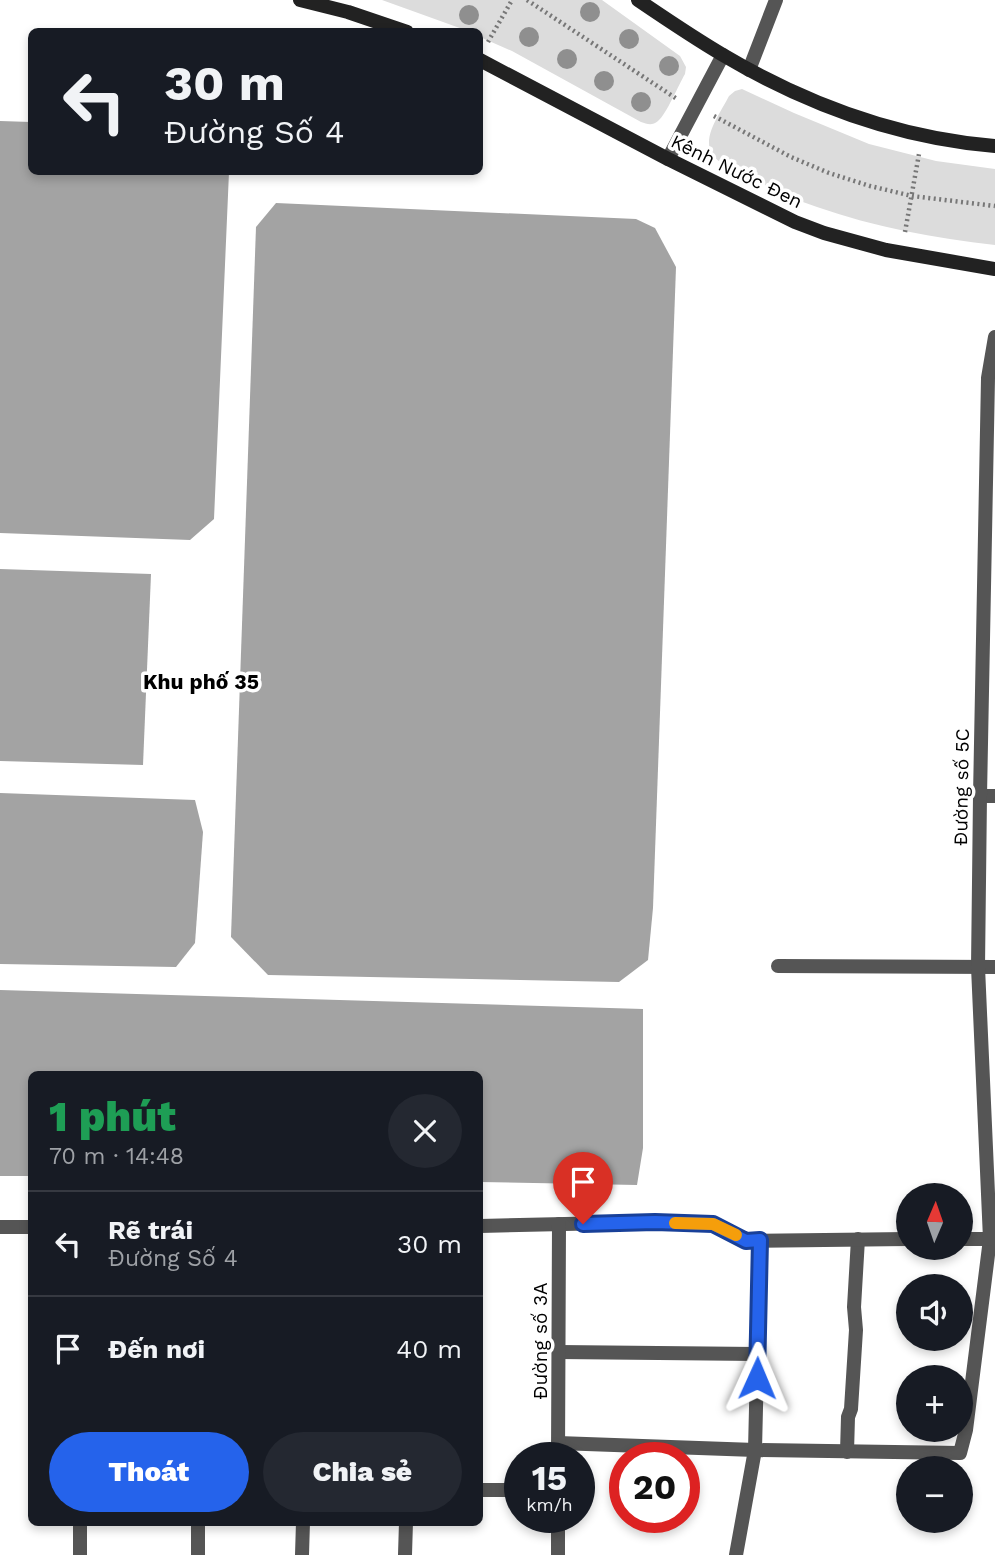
<!DOCTYPE html>
<html lang="vi">
<meta charset="utf-8">
<style>
:root{--surface:#171b24;--page:#242831;--text:#f1f3f6;--muted:#9ea1a6;--line:#363941;--accent:#2563eb}
body{margin:0;font-family:"Work Sans",sans-serif;background:var(--page);color:var(--text);height:100vh;display:flex;flex-direction:column;font-size:26px;white-space:nowrap}
*{box-sizing:border-box;margin:0}
p{font-size:23px;color:var(--muted)}
.icon{flex:none;width:38px;height:38px;fill:none;stroke:currentColor;stroke-width:2;stroke-linecap:round;stroke-linejoin:round}
.map{position:relative;flex:1;overflow:hidden}
.drawer{position:absolute;left:28px;top:1071px;width:455px;height:455px;display:flex;flex-direction:column;background:var(--surface);border-radius:10px;box-shadow:0 4px 10px #0003}
.drawer>*{flex:none}
.guide{position:absolute;left:28px;top:28px;width:455px;height:147px;border-radius:10px;box-shadow:0 4px 10px #0003;background:#171b24;color:var(--text);overflow:hidden}
.needle{width:46px;rotate:2deg}
.controls{position:absolute;left:896px;top:1183px;display:grid;gap:14px}
.controls a{display:grid;place-items:center;width:77px;height:77px;border-radius:50%;background:var(--surface);box-shadow:0 4px 10px #0003;font-size:35px}
.speed{position:absolute;left:504px;top:1442px;display:flex;gap:14px;font-size:35px;font-weight:700;text-align:center}
.speed>*{display:grid;place-content:center;width:91px;height:91px;border-radius:50%;background:var(--surface);box-shadow:0 4px 10px #0003;line-height:1}
.speed small{font-size:18px;font-weight:400}
.speed .limit{border:10px solid #d22;background:#fff;color:#111}
.pin{position:absolute;display:grid;place-items:center;width:60px;height:60px;color:#fff;margin:-72px -30px;border-radius:50% 50% 50% 0;rotate:-45deg;box-shadow:0 0 7px #0007}
.pin .icon{rotate:45deg}
.me{position:absolute;width:77px;margin:-38px;rotate:1deg;stroke-linejoin:round;filter:drop-shadow(0 0 5px #0008)}
.turn{display:flex;align-items:center;gap:24px;height:147px;padding:0 21px;font-size:32px}
.turn .icon{width:91px;height:91px;stroke-width:2.5}
.turn b{display:block;font-size:49px;line-height:60px}
.round{display:grid;place-items:center;flex:none;width:74px;height:74px;border-radius:37px;background:var(--page)}
.headline{display:flex;align-items:center;justify-content:space-between;height:119px;padding:0 21px}
h1{font-size:42px;font-weight:800;line-height:52px;color:#1e9e55}
.cta{display:flex;gap:14px;margin-top:auto;padding:14px 21px}
.cta a{flex:1;height:80px;border-radius:42px;background:var(--accent);color:#fff;font-size:28px;font-weight:800;line-height:80px;text-align:center}
.cta a+a{background:var(--page);color:var(--text)}
ul{padding:0;list-style:none}
li{display:flex;align-items:center;gap:21px;height:105px;padding:0 21px;border-top:2px solid var(--line)}
li div{flex:1}
li b{display:block;font-size:26px}
li em{font-style:normal}
.map>svg:first-child{display:block}
.green{fill:#dcdcdc}
.water{fill:#a3a3a3}
.lines{fill:none;stroke-linecap:round;stroke-linejoin:round}
.path{stroke:#777;stroke-width:4.5;stroke-dasharray:2 3.5;stroke-linecap:butt}
.lane{stroke:#555;stroke-width:14}
.street{stroke:#555;stroke-width:14}
.secondary{stroke:#222;stroke-width:14}
.tree{fill:#8f8f8f}
.route-casing{stroke:#184099;stroke-width:18}
.route{stroke:#2563eb;stroke-width:12}
.slow{stroke:#f59e0b;stroke-width:12}
.labels{text-anchor:middle;stroke-width:7;stroke-linejoin:round;paint-order:stroke}
.street-label{font-size:19px;fill:#000;stroke:#fff}
.neighbourhood-label{font-size:21px;font-weight:bold;fill:#000;stroke:#fff}
</style>
<div class="map">
<svg width="995" height="1555" viewBox="0 0 995 1555">
<rect width="100%" height="100%" fill="#fff"/>
<!-- green -->
<g class="green">
<path d="M382,0H602L680,56L686,67L685,74C679,84 666,115 658,121C652,126 647,124 641,122L512,51L480,37V32L468,31Z"/>
<path d="M742,89L794,113L869,144L936,161L995,169V245C935,238 874,227 817,207C783,196 751,178 720,162C695,145 719,116 729,96L735,91Z"/>
</g>
<!-- water -->
<g class="water">
<path d="M0,121L31,122L32,172H229L214,519L190,540L0,533Z"/>
<path d="M276,203L636,219L655,228L676,267L653,908L648,960L619,982L268,975L231,937L256,227Z"/>
<path d="M0,569L151,574L143,765L0,761Z"/>
<path d="M0,793L195,800L203,832L195,943L176,967L0,964Z"/>
<path d="M0,990L643,1009V1148L637,1185L480,1182V1074H32L31,1176H0Z"/>
</g>
<g class="lines">
<!-- path -->
<g class="path">
<path d="M527,0L677,99"/>
<path d="M488,42L512,0"/>
<path d="M714,116L791,157L829,173L870,186L912,196L995,206"/>
<path d="M905,232L919,154"/>
</g>
<!-- lane -->
<g class="lane">
<path d="M980,796H995"/>
<path d="M778,966L995,967"/>
<path d="M559,1352L757,1354"/>
<path d="M558,1443L755,1450L960,1453L966,1430L990,1239"/>
<path d="M847,1452L848,1417L851,1409L856,1330L854,1307L858,1239"/>
<path d="M302,1555L303,1522"/>
<path d="M736,1555L755,1450L760,1240"/>
</g>
<!-- street -->
<g class="street">
<path d="M749,70L776,0"/>
<path d="M668,159L723,55"/>
<path d="M480,1226L655,1222L713,1224L746,1241L908,1239"/>
<path d="M0,1227H32"/>
<path d="M961,1239H995"/>
<path d="M990,1239L978,967L980,796L988,378L995,337"/>
<path d="M558,1458L559,1224"/>
<path d="M480,1490H520"/>
<path d="M558,1517V1555"/>
<path d="M80,1555V1522"/>
<path d="M198,1555V1522"/>
<path d="M405,1555L406,1522"/>
</g>
<!-- secondary -->
<g class="secondary">
<path d="M300,0L348,12L407,32"/>
<path d="M638,0C666,19 694,38 723,55C806,104 899,138 995,146"/>
<path d="M480,60L668,159L795,222L824,233L886,250L995,269"/>
</g>
</g>
<!-- trees -->
<g class="tree">
<circle cx="590" cy="12" r="10"/>
<circle cx="469" cy="15" r="10"/>
<circle cx="529" cy="37" r="10"/>
<circle cx="629" cy="39" r="10"/>
<circle cx="567" cy="59" r="10"/>
<circle cx="669" cy="66" r="10"/>
<circle cx="604" cy="81" r="10"/>
<circle cx="641" cy="102" r="10"/>
</g>
<g class="lines">
<defs>
<path id="route" d="M583,1224L655,1222L713,1224L746,1241L760,1240L757,1378"/>
</defs>
<!-- route casing -->
<use href="#route" class="route-casing"/>
<!-- route -->
<use href="#route" class="route"/>
<!-- slow -->
<path class="slow" d="M675,1223L713,1224L736,1235"/>
</g>
<g class="labels">
<!-- street labels -->
<g class="street-label">
<text transform="translate(737 171) rotate(26)" y="7">Kênh Nước Đen</text>
<text transform="translate(961 787) rotate(-89)" y="7">Đường số 5C</text>
<text transform="translate(540 1341) rotate(-90)" y="7">Đường số 3A</text>
</g>
<!-- neighbourhood labels -->
<g class="neighbourhood-label">
<text x="201" y="689">Khu phố 35</text>
</g>
</g>
</svg>
<div class="controls">
<a><svg class="needle" viewBox="-14 -14 28 28"><path d="M0-13l5 13h-10z" fill="#e53935"/><path d="M0 13l5-13h-10z" fill="#9ea1a6"/></svg></a>
<a><svg class="icon" aria-label="sound" viewBox="0 0 24 24"><path d="M4 9h4l5-4v14l-5-4H4zM17 9q2 3 0 6"/></svg></a>
<a>+</a>
<a>−</a>
</div>
<div class="speed"><div>15<small>km/h</small></div><div class="limit">20</div></div>
<div class="pin" style="left:583px;top:1224px;background:#d93025"><svg class="icon" aria-label="arrive" viewBox="0 0 24 24"><path d="M6 21V4h12l-3 4 3 4H6"/></svg></div>
<svg class="me" style="left:757px;top:1378px" viewBox="-20 -20 40 40"><path d="M0-17L14 15 0 8-14 15z" fill="#2563eb" stroke="#fff" stroke-width="4"/></svg>
<div class="guide">
<div class="turn"><svg class="icon" aria-label="left" viewBox="0 0 24 24"><path d="M17 20v-9H6M10 6l-5 5 5 5"/></svg><div><b>30 m</b>Đường Số 4</div></div>
</div>
<section class="drawer">
<div class="headline"><div><h1>1 phút</h1><p>70 m · 14:48</p></div><a class="round"><svg class="icon" aria-label="close" viewBox="0 0 24 24"><path d="M6 6l12 12M18 6L6 18"/></svg></a></div>
<ul>
<li><svg class="icon" aria-label="left" viewBox="0 0 24 24"><path d="M17 20v-9H6M10 6l-5 5 5 5"/></svg><div><b>Rẽ trái</b><p>Đường Số 4</p></div><em>30 m</em></li>
<li><svg class="icon" aria-label="arrive" viewBox="0 0 24 24"><path d="M6 21V4h12l-3 4 3 4H6"/></svg><div><b>Đến nơi</b></div><em>40 m</em></li>
</ul>
<div class="cta"><a>Thoát</a><a>Chia sẻ</a></div>
</section>
</div>
